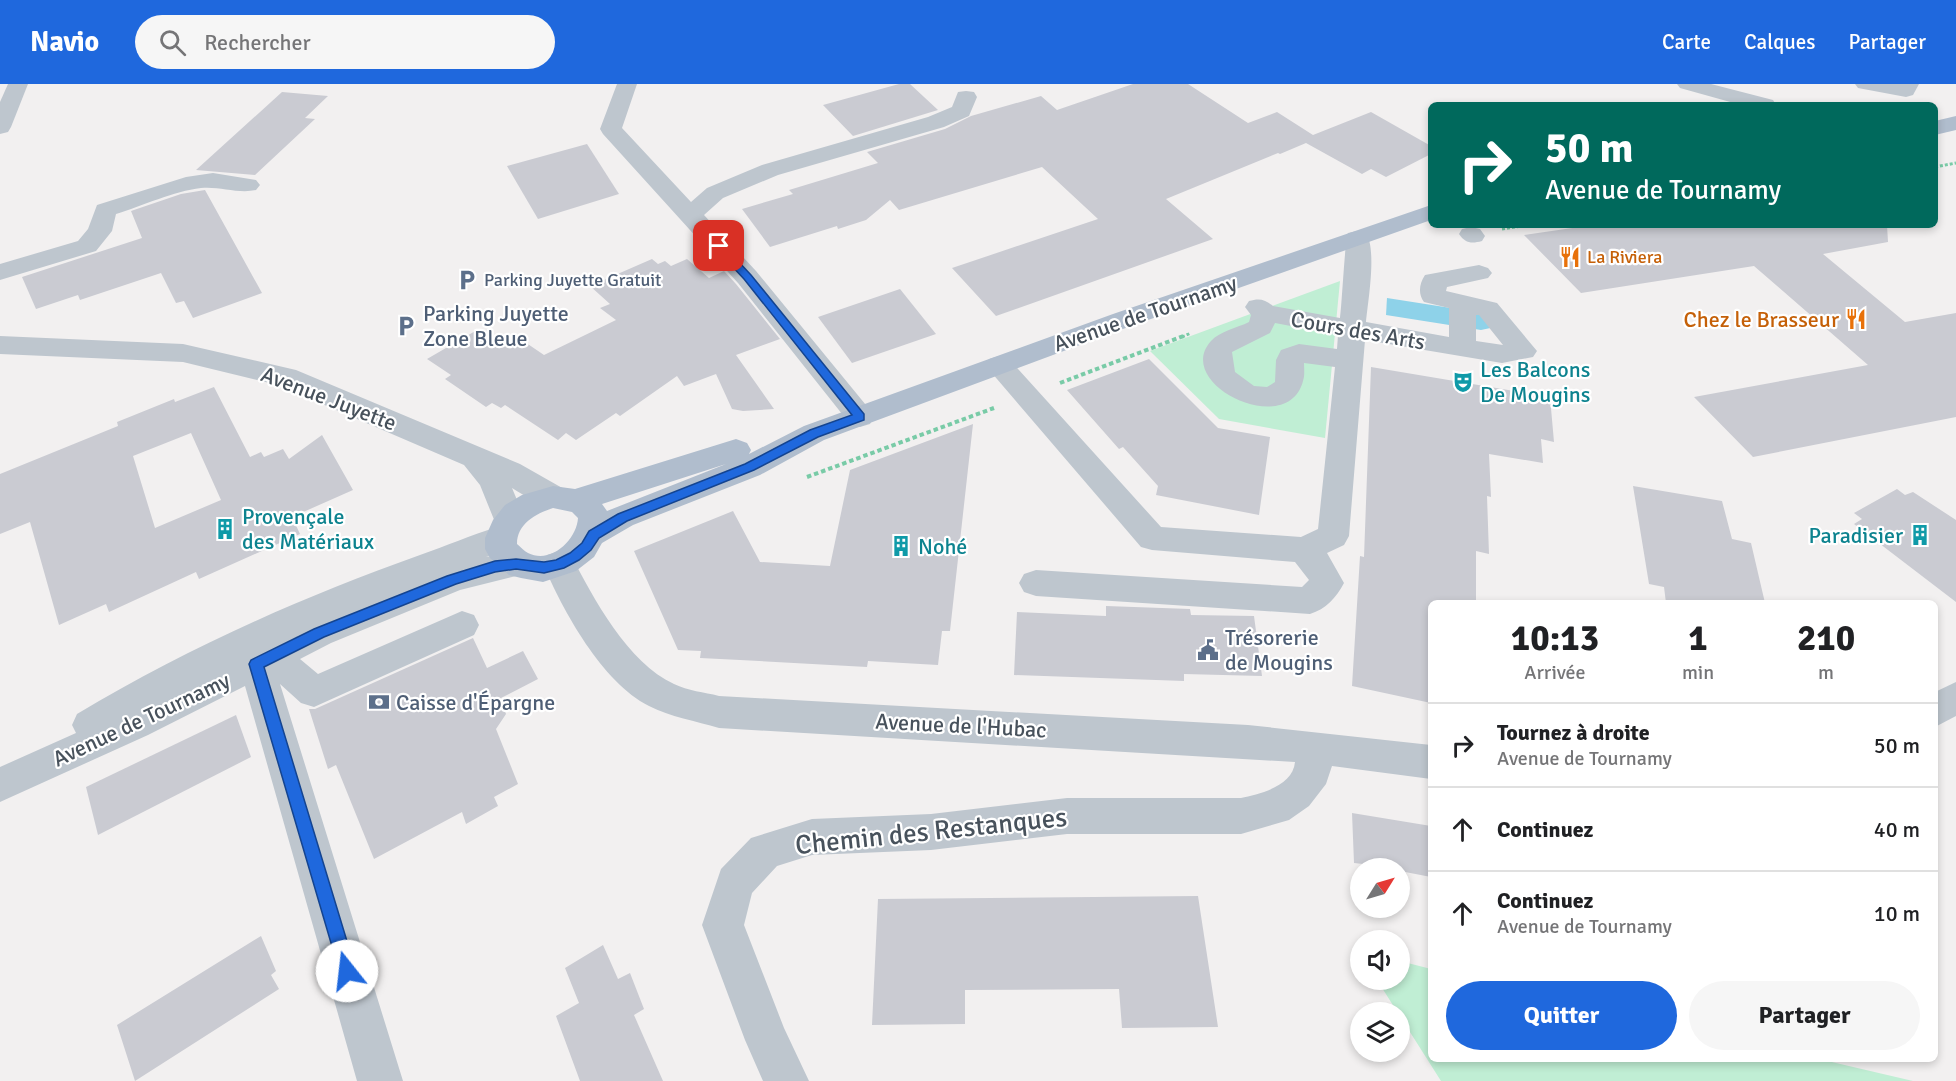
<!DOCTYPE html>
<html lang="fr">
<meta charset="utf-8">
<style>
:root{--surface:#fff;--page:#f6f6f6;--text:#202124;--muted:#757577;--line:#e0e0e0;--accent:#1f68dd}
body{margin:0;font-family:Signika,sans-serif;background:var(--page);color:var(--text);height:100vh;display:flex;flex-direction:column;font-size:22px;white-space:nowrap}
*{box-sizing:border-box;margin:0}
p{font-size:20px;color:var(--muted)}
.icon{flex:none;width:33px;height:33px;fill:none;stroke:currentColor;stroke-width:2;stroke-linecap:round;stroke-linejoin:round}
.map{position:relative;flex:1;overflow:hidden}
.side{position:absolute;left:1428px;top:516px;width:510px;height:462px;display:flex;flex-direction:column;background:var(--surface);border-radius:9px;box-shadow:0 3px 9px #0003}
.side>*{flex:none}
.banner{position:absolute;left:1428px;top:18px;width:510px;height:126px;border-radius:9px;box-shadow:0 3px 9px #0003;background:#00695c;color:#fff;overflow:hidden}
.needle{width:39px;rotate:53deg}
.controls{position:absolute;left:1350px;top:774px;display:grid;gap:12px}
.controls a{display:grid;place-items:center;width:60px;height:60px;border-radius:50%;background:var(--surface);box-shadow:0 3px 9px #0003;font-size:30px}
.pin{position:absolute;display:grid;place-items:center;width:51px;height:51px;color:#fff;margin:-26px;border-radius:12px;box-shadow:0 3px 9px #0006}
.me{position:absolute;width:66px;margin:-33px;rotate:344deg;stroke-linejoin:round;filter:drop-shadow(0 0 4px #0008)}
.turn{display:flex;align-items:center;gap:21px;height:126px;padding:0 18px;font-size:27px}
.turn .icon{width:78px;height:78px;stroke-width:2.5}
.turn b{display:block;font-size:42px;line-height:51px}
.eta{display:flex;justify-content:space-evenly;align-items:center;height:102px;text-align:center}
.eta b{font-size:36px;font-weight:700;line-height:42px}
.primary-button{display:flex;gap:12px;margin-top:auto;padding:12px 18px}
.primary-button a{flex:1;height:69px;border-radius:36px;background:var(--accent);color:#fff;font-size:24px;font-weight:700;line-height:69px;text-align:center}
.primary-button a+a{background:var(--page);color:var(--text)}
ul{padding:0;list-style:none}
li{display:flex;align-items:center;gap:18px;height:84px;padding:0 18px;border-top:2px solid var(--line)}
li div{flex:1}
li b{display:block;font-size:22px}
li em{font-style:normal}
header{display:flex;align-items:center;gap:36px;box-sizing:border-box;height:84px;padding:0 30px;background:var(--accent);color:#fff}
header strong{font-size:28px}
nav{display:flex;gap:33px;margin-inline-start:auto;font-size:21px}
.search{width:420px;height:54px;background:var(--page);display:flex;align-items:center;gap:15px;box-sizing:border-box;padding:0 21px;border-radius:33px;color:var(--muted);font-size:22px}
.map>svg:first-child{display:block}
.green{fill:#c0eed4}
.water{fill:#8ed2e9}
.building{fill:#cacbd2;fill-rule:evenodd}
.lines{fill:none;stroke-linecap:round;stroke-linejoin:round}
.path-far1{stroke:#79cba7;stroke-width:3;stroke-dasharray:3 2;stroke-linecap:butt}
.path{stroke:#79cba7;stroke-width:4;stroke-dasharray:4.5 3;stroke-linecap:butt}
.minor{fill:#bec6ce;fill-rule:evenodd}
.major{fill:#b0bdcd;fill-rule:evenodd}
.route{fill:#1f68dd;stroke:#144490;stroke-width:1.5}
.labels{text-anchor:middle;stroke-width:4.5;stroke-linejoin:round;paint-order:stroke}
.far-food-label{font-size:18px;fill:#c56008;stroke:#fff;text-anchor:start}
.far-service-label{font-size:18px;fill:#4e5e75;stroke:#fff;text-anchor:start}
.service-label{font-size:22px;fill:#4e5e75;stroke:#fff;text-anchor:start}
.street-label{font-size:22px;fill:#48525c;stroke:#fff}
.food-label{font-size:22px;fill:#c56008;stroke:#fff;text-anchor:end}
.culture-label{font-size:22px;fill:#0d838f;stroke:#fff;text-anchor:start}
.near-street-label{font-size:27px;fill:#48525c;stroke:#fff}
</style>
<header>
<strong>Navio</strong>
<div class="search"><svg class="icon" aria-label="search" viewBox="0 0 24 24"><circle cx="10" cy="10" r="6"/><path d="M15 15l6 6"/></svg>Rechercher</div>
<nav><a>Carte</a><a>Calques</a><a>Partager</a></nav>
</header>
<div class="map">
<svg width="1956" height="997" viewBox="0 0 1956 997">
<rect width="100%" height="100%" fill="#f2f0f0"/>
<!-- green -->
<g class="green">
<path d="M1340,197L1325,354L1219,335L1150,267Z"/>
<path d="M1400,877L1431,885V975H1819L1913,997H1441L1377,896H1400Z"/>
</g>
<!-- water -->
<path class="water" d="M1387,214L1483,229L1495,243L1481,246L1386,231Z"/>
<!-- building -->
<g class="building">
<path d="M899,0H910L938,26L853,52L823,21Z"/>
<path d="M1133,0H1188L1248,39L1277,28L1313,51L1371,28L1431,62V70L1386,93L1371,85L1362,90L1306,59L1280,70L1278,69L1166,115L1213,155L996,232L952,184L1098,135L1042,83L899,126L890,116L866,136L838,145L837,142L770,163L742,125L793,110L789,106L878,79L867,68L945,45L971,32L1041,12L1057,26Z"/>
<path d="M282,8L328,12L305,34L315,35L255,91L196,86Z"/>
<path d="M587,60L619,110L538,135L507,82Z"/>
<path d="M205,106L262,209L193,234L184,217L176,219L161,189L80,216L78,211L36,225L22,193L142,154L131,127L181,110Z"/>
<path d="M1593,141H1887L1888,158L1823,170L1905,238L1956,229V333L1753,373L1694,313L1868,281L1754,182L1581,209L1524,151Z"/>
<path d="M652,175L658,180L665,177L671,182L687,175L709,194L724,187L736,200L780,255L736,271L774,325L743,327L732,325L716,290L684,302L677,292L620,332L616,329L576,356L566,349L558,356L505,321L501,324L492,319L486,323L445,295L451,291L427,275L477,246L493,256L502,251L509,256L516,252L544,271L616,236L600,224L610,220L590,202Z"/>
<path d="M900,205L936,250L852,279L818,233Z"/>
<path d="M1149,275L1218,344L1270,353L1259,431L1156,411L1158,402L1123,363L1119,365L1067,306Z"/>
<path d="M1371,283L1550,313L1554,358L1541,355L1543,379L1489,370L1491,413L1487,412L1489,470L1476,467V519H1431V619L1352,602L1360,472L1364,473Z"/>
<path d="M214,303L250,373L261,368L264,373L283,365L289,375L322,351L353,406L292,433L300,450L199,495L196,488L109,528L106,520L59,541L30,438L0,450V390L118,342L117,338L174,315L175,318ZM191,349L221,416L155,444L133,372Z"/>
<path d="M973,340L950,547H942L938,581L868,577L867,583L740,576L700,574L701,567L678,566L634,467L733,427L760,478L830,482L850,386Z"/>
<path d="M1633,402L1722,417L1732,455L1751,459L1765,519H1666L1664,503L1649,500Z"/>
<path d="M1897,405L1905,411L1913,408L1956,436V518L1854,440L1862,435L1854,429Z"/>
<path d="M1106,522L1190,525L1191,531L1254,532L1262,592L1184,590V597L1014,591L1017,528L1106,532Z"/>
<path d="M473,554L487,584L523,567L538,595L501,614L506,630L496,645L518,700L494,713L498,722L466,740L462,728L374,775L336,681L328,685L309,625H315Z"/>
<path d="M236,631L251,673L98,751L86,703Z"/>
<path d="M1352,729L1431,742V793L1400,787V784L1354,779Z"/>
<path d="M1198,812L1218,943L1122,944L1119,905L965,906V940L872,941L878,815Z"/>
<path d="M261,852L276,887L271,891L279,905L135,997L117,941Z"/>
<path d="M603,861L618,895L630,889L644,925L634,931L663,997H580L556,932L579,919L565,884Z"/>
</g>
<g class="lines">
<!-- path-far1 -->
<g class="path-far1">
<path d="M1935,83L1956,79"/>
<path d="M1502,145L1528,141"/>
<path d="M1182,253L1191,249"/>
</g>
<!-- path -->
<g class="path">
<path d="M1060,299L1186,251"/>
<path d="M807,393L994,324"/>
</g>
<!-- minor -->
<g class="minor">
<path d="M8,0H28L11,43L8,48L0,50V18Z"/>
<path d="M617,0H637L622,44L691,118L707,104L762,81L928,33L952,23L958,8L966,7L974,8L977,13L969,32L944,43L778,91L723,114L704,131L756,187L870,326L874,333L870,340L860,343L850,340L738,199L603,50L600,45Z"/>
<path d="M1677,0H1711L1773,16L1776,21H1741L1680,4Z"/>
<path d="M1855,0H1919L1913,11L1906,13L1858,4Z"/>
<path d="M213,89L256,96L260,101L256,106C238,110 219,102 201,104C174,107 142,122 116,130L112,147L96,167L0,196V180L78,157L88,145L97,121L186,93Z"/>
<path d="M1471,143L1480,145L1485,152L1482,157C1471,160 1465,159 1459,150L1462,145Z"/>
<path d="M1357,147L1366,149C1377,166 1368,217 1366,238L1449,253V224L1424,218C1418,210 1419,200 1425,191L1479,181L1488,184L1492,189L1488,194L1447,203L1446,207L1497,219L1537,267L1533,273L1502,279L1365,256L1349,452L1344,461L1327,469L1344,499C1336,514 1326,525 1310,530L1036,512L1024,508L1019,499L1024,490L1036,486L1302,503L1309,496L1295,478L1152,466L1141,463L985,281L989,275L999,272L1009,275L1161,443L1301,453L1318,445L1335,283L1304,279C1304,285 1305,291 1303,297C1288,356 1172,300 1211,257C1220,247 1237,244 1249,238L1251,231L1245,223L1249,217C1259,214 1265,215 1273,222L1340,234C1342,220 1345,154 1348,149ZM1476,231H1479L1503,261L1476,257ZM1275,239L1338,251L1337,265L1299,260L1281,266L1276,276L1275,298L1267,303L1254,302L1235,288L1232,268L1270,249Z"/>
<path d="M0,252L183,260L296,286L520,380L564,405L568,413L564,421C544,427 529,414 512,404L525,435L520,443L512,446L516,454L511,463L486,473L516,467L528,471L532,480L528,489L460,506L331,559L300,575L318,590L462,527L474,531L479,541L474,551L314,623L301,619L280,600L403,997H357L245,602L148,651L0,718V683L76,649L72,641L77,630C187,564 300,514 420,471C446,462 471,451 497,443L480,401L464,381L278,301L183,278L0,270Z"/>
<path d="M559,467L571,471C593,514 628,579 674,600C688,607 704,608 719,612L1248,641L1431,661V695L1332,682L1326,700L1309,722L1289,736L1241,750H1067L931,766L812,771L777,782L752,809L744,841L784,944L809,997H763L745,956L702,841L721,785L751,754L812,735L931,730L1067,714H1241C1260,710 1293,702 1295,678L719,644C696,637 670,633 649,622C602,598 563,527 543,480L547,471Z"/>
<path d="M1956,598V632L1935,643V608Z"/>
</g>
<!-- major -->
<g class="major">
<path d="M1956,32V46L1935,51V37Z"/>
<path d="M1431,121V136L1131,242L824,356L760,391L633,441L602,459L594,473L576,487L543,498L521,494L509,491L490,474L485,465V454L493,436L505,421L522,411L553,402L575,405L736,355L747,359L751,366L749,370L804,342L1113,230ZM726,380L607,427L602,420ZM553,424L572,428L578,434C577,455 551,481 528,469C524,467 521,463 517,460C517,440 535,430 553,424Z"/>
</g>
</g>
<!-- route -->
<path class="route" d="M719,159L722,160L751,191L864,330V336L818,353L754,386L627,437L599,454L591,466L579,476L564,484L544,489L516,485L495,488L456,500L324,553L264,583L356,887L353,893L347,896L341,893L249,580L251,576L314,545L447,492L495,477L516,475L544,478L556,476L570,469L582,459L589,447L618,430L745,380L810,346L852,331L744,195L715,164V160Z"/>
<!-- icons -->
<defs>
<symbol id="restaurant-bare" viewBox="-9 -9 18 18"><path d="M-5-6h1v4h1v-4h1v4h1v-4h1v5L-1.5 .5V6h-2V.5L-5-1ZM5-6V6H3V1.5H1.5Q1.5-4 5-6Z" fill="#e8710a" stroke="#fff" stroke-width="2.5" paint-order="stroke"/></symbol>
<symbol id="parking-bare" viewBox="-9 -9 18 18"><path d="M-3.5-5.5H1a3.5 3.5 0 0 1 0 7H-1V5.5H-3.5ZM-1-3.4V-.6H.8a1.4 1.4 0 0 0 0-2.8Z" fill="#5c6f8a" stroke="#fff" stroke-width="2.5" paint-order="stroke"/></symbol>
<symbol id="theatre-bare" viewBox="-9 -9 18 18"><path d="M-5-5.5Q0-4 5-5.5V0Q5 5 0 6Q-5 5-5 0ZM-3.3-2.5H-1v1.5H-3.3ZM1-2.5H3.3v1.5H1ZM-2.8 1Q0 5.5 2.8 1Z" fill="#0f9aa8" stroke="#fff" stroke-width="2.5" paint-order="stroke"/></symbol>
<symbol id="building-bare" viewBox="-9 -9 18 18"><path d="M-4-6H4V6H1V3H-1V6H-4ZM-2.5-4.3h1.7v1.8h-1.7ZM.8-4.3h1.7v1.8H.8ZM-2.5-1h1.7V.8h-1.7ZM.8-1h1.7V.8H.8Z" fill="#0f9aa8" stroke="#fff" stroke-width="2.5" paint-order="stroke"/></symbol>
<symbol id="civic-bare" viewBox="-9 -9 18 18"><path d="M-.6-6.5H3V-4.5H.6V-3L4-1V1h2V6H-6V1h2V-1L-.6-3ZM-1.2 2.5V6h2.4V2.5Z" fill="#5c6f8a" stroke="#fff" stroke-width="2.5" paint-order="stroke"/></symbol>
<symbol id="bank-bare" viewBox="-9 -9 18 18"><path d="M-6-4H6V4H-6ZM0-2.3a2.3 2.3 0 1 0 0 4.6a2.3 2.3 0 1 0 0-4.6Z" fill="#5c6f8a" stroke="#fff" stroke-width="2.5" paint-order="stroke"/></symbol>
</defs>
<g fill-rule="evenodd">
<use href="#restaurant-bare" x="1555" y="158" width="30" height="30"/>
<use href="#parking-bare" x="452" y="181" width="30" height="30"/>
<use href="#restaurant-bare" x="1841" y="220" width="30" height="30"/>
<use href="#parking-bare" x="391" y="227" width="30" height="30"/>
<use href="#theatre-bare" x="1448" y="283" width="30" height="30"/>
<use href="#building-bare" x="210" y="430" width="30" height="30"/>
<use href="#building-bare" x="1905" y="436" width="30" height="30"/>
<use href="#building-bare" x="886" y="447" width="30" height="30"/>
<use href="#civic-bare" x="1193" y="551" width="30" height="30"/>
<use href="#bank-bare" x="364" y="603" width="30" height="30"/>
</g>
<g class="labels">
<!-- far-food labels -->
<g class="far-food-label">
<text x="1587" y="179">La Riviera</text>
</g>
<!-- far-service labels -->
<g class="far-service-label">
<text x="484" y="202">Parking Juyette Gratuit</text>
</g>
<!-- service labels -->
<g class="service-label">
<text x="423" y="237">Parking Juyette<tspan x="423" dy="25">Zone Bleue</tspan></text>
<text x="1225" y="561">Trésorerie<tspan x="1225" dy="25">de Mougins</tspan></text>
<text x="396" y="626">Caisse d'Épargne</text>
</g>
<!-- street labels -->
<g class="street-label">
<text transform="translate(1145 229) rotate(-19)" y="8">Avenue de Tournamy</text>
<text transform="translate(1358 246) rotate(10)" y="8">Cours des Arts</text>
<text transform="translate(329 314) rotate(21)" y="8">Avenue Juyette</text>
<text transform="translate(141 635) rotate(-25)" y="8">Avenue de Tournamy</text>
<text transform="translate(961 641) rotate(3)" y="8">Avenue de l'Hubac</text>
</g>
<!-- food labels -->
<g class="food-label">
<text x="1839" y="243">Chez le Brasseur</text>
</g>
<!-- culture labels -->
<g class="culture-label">
<text x="1480" y="293">Les Balcons<tspan x="1480" dy="25">De Mougins</tspan></text>
<text x="242" y="440">Provençale<tspan x="242" dy="25">des Matériaux</tspan></text>
<text x="1903" y="459" text-anchor="end">Paradisier</text>
<text x="918" y="470">Nohé</text>
</g>
<!-- near-street labels -->
<g class="near-street-label">
<text transform="translate(931 747) rotate(-6)" y="9">Chemin des Restanques</text>
</g>
</g>
</svg>
<div class="controls">
<a><svg class="needle" viewBox="-14 -14 28 28"><path d="M0-13l5 13h-10z" fill="#e53935"/><path d="M0 13l5-13h-10z" fill="#757577"/></svg></a>
<a><svg class="icon" aria-label="sound" viewBox="0 0 24 24"><path d="M4 9h4l5-4v14l-5-4H4zM17 9q2 3 0 6"/></svg></a>
<a><svg class="icon" aria-label="layers" viewBox="0 0 24 24"><path d="M12 4l9 5-9 5-9-5zM3 14l9 5 9-5"/></svg></a>
</div>
<div class="pin" style="left:719px;top:162px;background:#d93025"><svg class="icon" aria-label="arrive" viewBox="0 0 24 24"><path d="M6 21V4h12l-3 4 3 4H6"/></svg></div>
<svg class="me" style="left:347px;top:887px" viewBox="-20 -20 40 40"><circle r="19" fill="#fff"/><path d="M0-13L10 11 0 6-10 11z" fill="#1f68dd"/></svg>
<div class="banner">
<div class="turn"><svg class="icon" aria-label="right" viewBox="0 0 24 24"><path d="M7 20v-9h11M14 6l5 5-5 5"/></svg><div><b>50 m</b>Avenue de Tournamy</div></div>
</div>
<section class="side">
<div class="eta">
<div><b>10:13</b><p>Arrivée</p></div>
<div><b>1</b><p>min</p></div>
<div><b>210</b><p>m</p></div>
</div>
<ul>
<li><svg class="icon" aria-label="right" viewBox="0 0 24 24"><path d="M7 20v-9h11M14 6l5 5-5 5"/></svg><div><b>Tournez à droite</b><p>Avenue de Tournamy</p></div><em>50 m</em></li>
<li><svg class="icon" aria-label="ahead" viewBox="0 0 24 24"><path d="M12 20V5M6 11l6-6 6 6"/></svg><div><b>Continuez</b></div><em>40 m</em></li>
<li><svg class="icon" aria-label="ahead" viewBox="0 0 24 24"><path d="M12 20V5M6 11l6-6 6 6"/></svg><div><b>Continuez</b><p>Avenue de Tournamy</p></div><em>10 m</em></li>
</ul>
<div class="primary-button"><a>Quitter</a><a>Partager</a></div>
</section>
</div>
